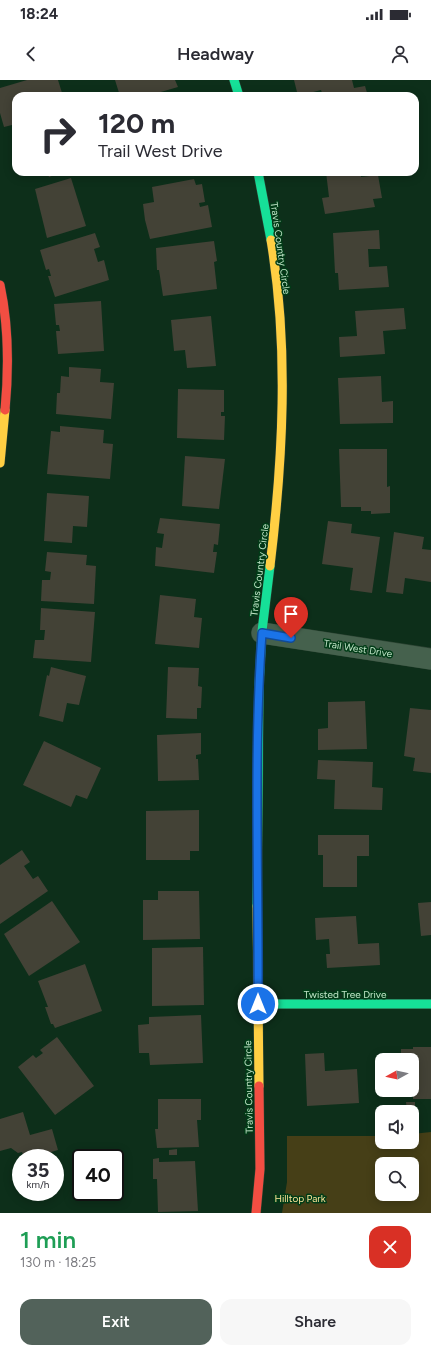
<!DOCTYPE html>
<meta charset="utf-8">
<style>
:root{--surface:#fff;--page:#f7f7f7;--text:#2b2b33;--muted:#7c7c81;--accent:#52625a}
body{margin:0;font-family:Figtree,sans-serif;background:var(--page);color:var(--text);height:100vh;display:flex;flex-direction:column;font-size:15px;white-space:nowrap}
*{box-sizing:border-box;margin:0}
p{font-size:13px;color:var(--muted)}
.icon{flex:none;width:22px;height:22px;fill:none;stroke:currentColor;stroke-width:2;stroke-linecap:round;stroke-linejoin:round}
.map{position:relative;height:1133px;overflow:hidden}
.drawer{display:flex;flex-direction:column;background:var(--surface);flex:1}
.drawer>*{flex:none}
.top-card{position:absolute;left:12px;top:12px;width:407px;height:84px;border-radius:12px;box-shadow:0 2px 10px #0003;background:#fff;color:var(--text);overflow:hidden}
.needle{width:26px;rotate:262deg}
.fabs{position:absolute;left:375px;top:973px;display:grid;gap:8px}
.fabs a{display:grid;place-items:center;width:44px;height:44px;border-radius:8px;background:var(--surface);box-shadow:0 2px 10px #0003;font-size:20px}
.speed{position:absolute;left:12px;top:1069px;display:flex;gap:8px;font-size:20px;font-weight:700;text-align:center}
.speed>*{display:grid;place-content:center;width:52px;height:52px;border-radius:50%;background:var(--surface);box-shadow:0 2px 10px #0003;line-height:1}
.speed small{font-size:10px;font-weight:400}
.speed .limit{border:2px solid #111;border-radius:6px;background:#fff;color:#111}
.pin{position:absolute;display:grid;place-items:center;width:34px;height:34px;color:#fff;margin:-41px -17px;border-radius:50% 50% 50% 0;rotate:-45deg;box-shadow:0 0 4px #0007}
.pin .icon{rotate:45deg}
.me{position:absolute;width:44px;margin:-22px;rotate:0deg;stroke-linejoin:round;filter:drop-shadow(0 0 3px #0008)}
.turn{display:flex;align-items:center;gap:14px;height:84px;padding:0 20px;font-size:18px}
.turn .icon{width:52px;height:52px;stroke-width:2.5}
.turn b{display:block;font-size:28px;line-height:34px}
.round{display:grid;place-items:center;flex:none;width:42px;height:42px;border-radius:12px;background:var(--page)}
.summary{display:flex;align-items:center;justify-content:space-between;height:68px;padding:0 20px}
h1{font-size:24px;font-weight:600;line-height:30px;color:#1e9e55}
.action{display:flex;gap:8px;margin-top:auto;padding:8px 20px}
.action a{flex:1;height:46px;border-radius:12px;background:var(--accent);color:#fff;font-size:16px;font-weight:600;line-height:46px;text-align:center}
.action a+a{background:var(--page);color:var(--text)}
.status{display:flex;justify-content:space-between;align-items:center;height:28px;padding:0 20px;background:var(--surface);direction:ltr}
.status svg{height:11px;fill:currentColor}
header{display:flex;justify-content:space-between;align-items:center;height:52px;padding:0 20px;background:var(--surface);font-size:18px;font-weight:600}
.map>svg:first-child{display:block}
.green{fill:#463f17;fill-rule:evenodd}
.building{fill:#434236}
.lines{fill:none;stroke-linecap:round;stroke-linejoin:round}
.street-casing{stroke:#2e4535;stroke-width:22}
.fast-casing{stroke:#2e4535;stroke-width:10}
.slow-casing{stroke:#2e4535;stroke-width:10}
.jam-casing{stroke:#2e4535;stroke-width:10}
.street{stroke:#45614d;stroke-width:21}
.fast{stroke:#16e098;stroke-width:9}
.slow{stroke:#ffcf43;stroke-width:9}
.jam{stroke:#f24e42;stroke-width:9}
.route-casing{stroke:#114b97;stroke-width:10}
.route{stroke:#1a73e8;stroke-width:7}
.labels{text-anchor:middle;stroke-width:3;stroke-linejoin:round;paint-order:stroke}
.street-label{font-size:10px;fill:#c0e4c7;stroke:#003c17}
.park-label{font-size:10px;fill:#fce298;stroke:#003c17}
</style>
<div class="status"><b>18:24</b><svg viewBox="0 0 49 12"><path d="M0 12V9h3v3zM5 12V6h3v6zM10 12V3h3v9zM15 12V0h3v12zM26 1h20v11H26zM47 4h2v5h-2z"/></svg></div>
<header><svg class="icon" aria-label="back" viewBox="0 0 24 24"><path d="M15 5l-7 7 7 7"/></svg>Headway<svg class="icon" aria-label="person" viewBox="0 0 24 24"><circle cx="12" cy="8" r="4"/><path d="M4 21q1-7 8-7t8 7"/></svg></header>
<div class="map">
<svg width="431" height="1133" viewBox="0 0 431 1133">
<rect width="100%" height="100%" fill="#0d2f1a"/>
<!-- green -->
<path class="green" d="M431,1052V1133H282L287,1102V1056H382V1062H412V1054ZM382,1084H412V1114H382Z"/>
<!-- building -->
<g class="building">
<path d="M27,0H58L63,16H16V44L4,47L0,33V8Z"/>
<path d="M115,0H175L178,7L147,16H120Z"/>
<path d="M294,0H352L354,8L365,6L368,16H323L321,10L298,16Z"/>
<path d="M47,92H63L49,97Z"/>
<path d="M326,92H361V97L378,95L382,118L373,119L375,127L325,134L322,118L329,117Z"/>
<path d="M71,98L86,146L47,158L35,109Z"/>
<path d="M194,99L196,105L202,104L205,122L199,123L200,127L208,125L212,147L150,159L145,140L143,124L154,122L152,107Z"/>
<path d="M379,150L380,169H368L369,187L387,186L389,207L339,210L338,193H335L333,153Z"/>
<path d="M95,153L100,167L94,169L98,182L104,180L109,200L55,217L48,196H51L49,189L46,190L40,170Z"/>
<path d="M214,161L217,181L214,182L217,209L163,216L159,190H157L156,168Z"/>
<path d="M101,221L104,271L58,274L56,251H60L59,245H56L54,224Z"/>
<path d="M404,228L406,249L383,251L385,274L340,277L339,257L357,256L355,231Z"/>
<path d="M211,236L216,286L187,288L185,270L174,271L171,240Z"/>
<path d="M69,287L101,289L100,302L114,303L111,339L56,334L57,313H60L61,296L69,297Z"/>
<path d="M381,296L382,322L393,321V343L340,344L338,298Z"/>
<path d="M178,309L224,310V332H221V336H225L224,360L177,358Z"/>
<path d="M60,346L104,350L103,363L113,364L110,399L47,394L51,351L60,352Z"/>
<path d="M339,369H387V407L390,406V433L371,434V431H361V427H341Z"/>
<path d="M185,376L225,379L219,429L182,426Z"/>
<path d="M47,413L89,416L87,447L73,446L72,463L44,461Z"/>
<path d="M160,438L220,444L218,465L214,464L213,472H217L214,493L155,486L156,467L162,468L164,454L157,453Z"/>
<path d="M328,441L352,444L351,453L380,457L372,513L350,510L353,488L322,484Z"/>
<path d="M394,452L424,457L422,469L431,470V502L405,498L403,514L386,512Z"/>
<path d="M47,472L87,475L86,485L96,486L94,524L41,521L42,500H50L51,492L45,491Z"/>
<path d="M160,515L196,519L194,537L202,538L199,568L155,564Z"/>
<path d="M41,528L95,532L91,582L33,578L35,560H44L45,550H40Z"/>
<path d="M51,587L86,596L79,625L67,623L63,642L39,636L47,595L49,596Z"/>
<path d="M168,587L199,588L198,606L202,607L201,628H197V639L166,638Z"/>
<path d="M365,621L367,669L318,670V649L328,648V622Z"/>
<path d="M410,628L431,630V693L413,691L415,678L404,676Z"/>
<path d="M201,653V674L196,675V679H198L199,700L158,701L157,655Z"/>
<path d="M44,661L101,688L87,719L76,715L71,727L23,705Z"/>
<path d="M318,680L373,682L372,707L383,708L382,730L334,729L335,700L317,699Z"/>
<path d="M199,730V771H190V780H146V731Z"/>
<path d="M318,755H369V776H357V807H323V775H318Z"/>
<path d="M22,770L30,782L24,786L33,799L38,796L48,811L0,844V785Z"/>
<path d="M158,811H199L200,859L143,860V820H158Z"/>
<path d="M52,821L80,862L29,896L4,854Z"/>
<path d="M431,822V855L421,856L418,823Z"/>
<path d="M356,836L358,864L379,863L380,885L327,888L326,874H330L329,859L316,860L315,838Z"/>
<path d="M203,867L204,925L152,926V868Z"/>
<path d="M85,884L102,931L55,948L53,944H51L45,927H48L38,901Z"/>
<path d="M201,935L203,983L150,985L149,973H139L138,945L149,944V937Z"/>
<path d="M57,957L94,1006L55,1035L18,987L33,975L36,978L43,973L40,970Z"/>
<path d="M413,967H431V1019H413L412,980H385V978H401V969H413Z"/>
<path d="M324,973L325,991L357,989L359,1023L307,1026L305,974Z"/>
<path d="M158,1019H201V1040H197L199,1067L157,1068L155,1049H158Z"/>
<path d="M406,1022H415V1031L407,1032Z"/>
<path d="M23,1032L30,1055L52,1049L58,1070L31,1078H24L22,1072L18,1073L11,1068L0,1071V1039Z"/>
<path d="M177,1069V1075H169V1070Z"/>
<path d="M159,1078V1082L195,1081L198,1131L158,1132L157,1099H153V1079Z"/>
</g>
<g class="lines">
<defs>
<path id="street" d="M262,553L431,579"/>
<g id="fast">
<path d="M234,0L239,16"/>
<path d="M258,92L271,160"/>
<path d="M257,826L259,606L262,551L270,486"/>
<path d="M258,924H431"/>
</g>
<g id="slow">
<path d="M0,383L5,330"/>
<path d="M270,486C283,378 289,268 271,160"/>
<path d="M257,826L259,1006"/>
</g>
<g id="jam">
<path d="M0,205C9,247 9,288 5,330"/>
<path d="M256,1133L260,1089L259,1006"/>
</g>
</defs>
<!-- street casing -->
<use href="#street" class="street-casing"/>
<!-- fast casing -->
<use href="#fast" class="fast-casing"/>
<!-- slow casing -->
<use href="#slow" class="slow-casing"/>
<!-- jam casing -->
<use href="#jam" class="jam-casing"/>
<!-- street -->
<use href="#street" class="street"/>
<!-- fast -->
<use href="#fast" class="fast"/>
<!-- slow -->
<use href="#slow" class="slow"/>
<!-- jam -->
<use href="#jam" class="jam"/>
</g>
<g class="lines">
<defs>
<path id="route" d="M258,924C259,800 253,676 262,553L291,558"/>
</defs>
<!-- route casing -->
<use href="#route" class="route-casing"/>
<!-- route -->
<use href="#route" class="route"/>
</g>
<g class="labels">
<!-- street labels -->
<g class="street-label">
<text transform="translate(281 168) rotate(82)" y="4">Travis Country Circle</text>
<text transform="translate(259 490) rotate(-83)" y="4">Travis Country Circle</text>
<text transform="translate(358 568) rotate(9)" y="4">Trail West Drive</text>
<text x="345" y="918">Twisted Tree Drive</text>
<text transform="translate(248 1007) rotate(-91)" y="4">Travis Country Circle</text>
</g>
<!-- park labels -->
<g class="park-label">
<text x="300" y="1122">Hilltop Park</text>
</g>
</g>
</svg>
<div class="fabs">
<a><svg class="needle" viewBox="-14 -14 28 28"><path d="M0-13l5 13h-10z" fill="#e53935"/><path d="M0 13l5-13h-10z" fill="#7c7c81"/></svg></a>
<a><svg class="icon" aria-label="sound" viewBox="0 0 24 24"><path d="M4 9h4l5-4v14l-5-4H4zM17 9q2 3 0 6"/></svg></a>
<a><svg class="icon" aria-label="search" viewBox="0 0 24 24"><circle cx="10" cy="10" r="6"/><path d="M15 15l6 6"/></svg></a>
</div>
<div class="speed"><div>35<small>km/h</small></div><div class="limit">40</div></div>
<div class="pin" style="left:291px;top:558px;background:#d93025"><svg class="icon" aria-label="arrive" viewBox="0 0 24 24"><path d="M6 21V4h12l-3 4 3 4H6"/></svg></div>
<svg class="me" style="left:258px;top:924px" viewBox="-20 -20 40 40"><circle r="17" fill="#1a73e8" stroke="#fff" stroke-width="3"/><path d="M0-11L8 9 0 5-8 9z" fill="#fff"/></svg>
<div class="top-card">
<div class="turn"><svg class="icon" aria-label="right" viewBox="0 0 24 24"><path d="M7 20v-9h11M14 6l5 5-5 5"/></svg><div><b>120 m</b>Trail West Drive</div></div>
</div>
</div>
<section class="drawer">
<div class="summary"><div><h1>1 min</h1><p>130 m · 18:25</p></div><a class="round" style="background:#d93025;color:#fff"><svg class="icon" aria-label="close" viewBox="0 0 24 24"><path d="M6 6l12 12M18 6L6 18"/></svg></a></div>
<div class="action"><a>Exit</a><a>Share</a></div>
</section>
